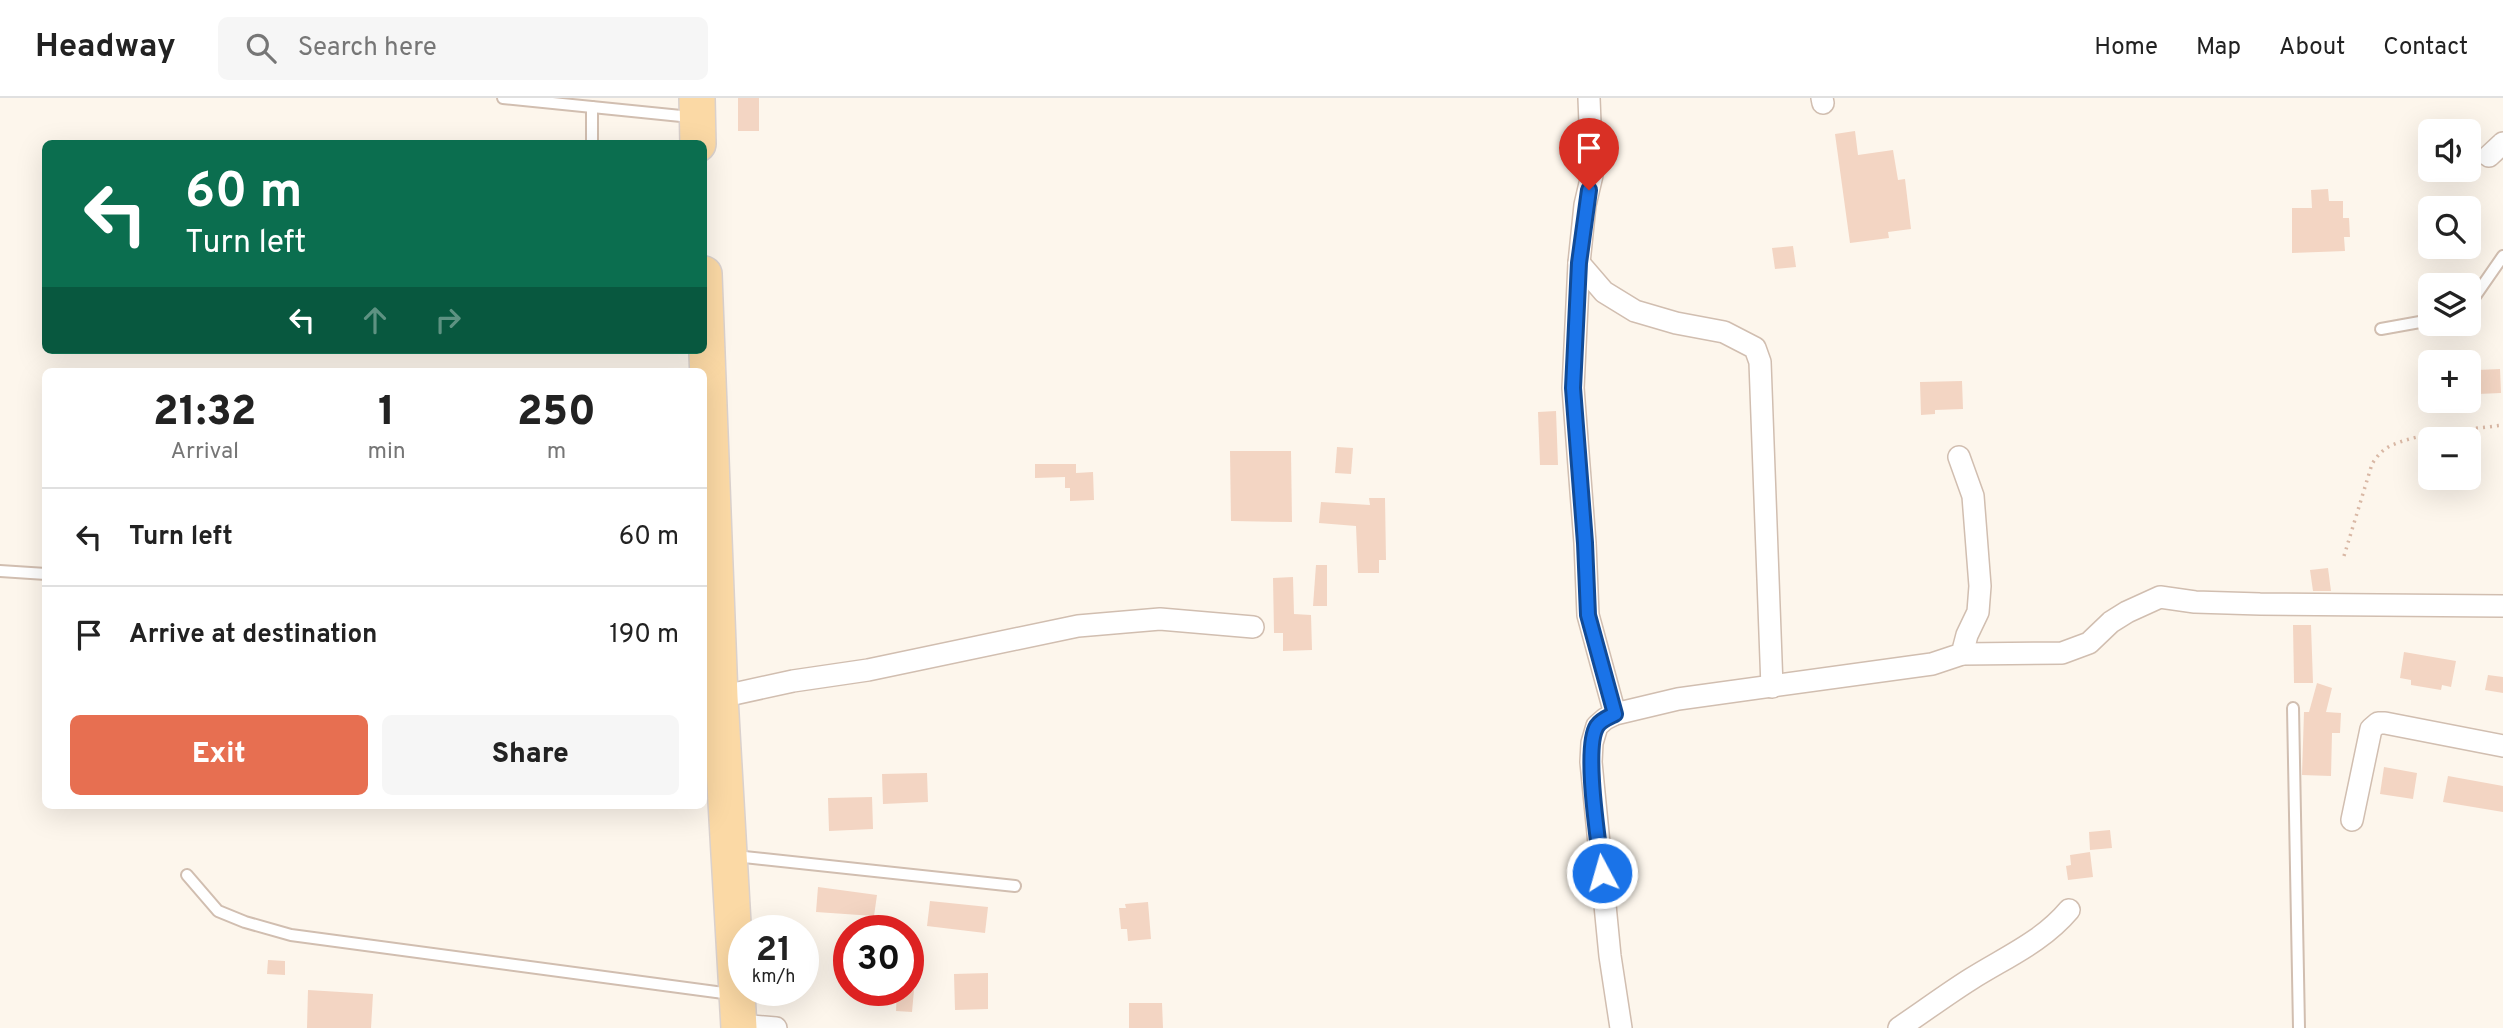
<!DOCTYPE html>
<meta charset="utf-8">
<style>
:root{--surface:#fff;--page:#f6f6f6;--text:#222;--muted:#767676;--line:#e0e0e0;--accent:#e76f51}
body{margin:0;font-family:Overpass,sans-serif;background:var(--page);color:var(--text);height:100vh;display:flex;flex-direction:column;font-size:26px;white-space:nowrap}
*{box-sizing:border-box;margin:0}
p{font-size:23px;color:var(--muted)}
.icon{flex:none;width:38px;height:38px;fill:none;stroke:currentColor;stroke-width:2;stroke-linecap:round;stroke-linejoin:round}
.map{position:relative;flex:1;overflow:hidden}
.details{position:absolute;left:42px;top:270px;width:665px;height:441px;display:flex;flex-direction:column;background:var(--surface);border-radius:10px;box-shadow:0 7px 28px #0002}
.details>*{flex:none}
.top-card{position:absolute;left:42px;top:42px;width:665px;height:214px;border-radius:10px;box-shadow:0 7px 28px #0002;background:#0b6e4f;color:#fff;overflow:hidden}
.fabs{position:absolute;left:2418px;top:21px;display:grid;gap:14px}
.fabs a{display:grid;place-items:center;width:63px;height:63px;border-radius:10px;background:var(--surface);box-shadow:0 7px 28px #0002;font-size:35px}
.speed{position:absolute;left:728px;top:817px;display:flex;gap:14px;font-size:35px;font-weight:700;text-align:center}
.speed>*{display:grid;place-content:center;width:91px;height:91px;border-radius:50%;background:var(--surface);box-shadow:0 7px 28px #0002;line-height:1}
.speed small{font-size:18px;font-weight:400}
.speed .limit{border:10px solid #d22;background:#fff;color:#111}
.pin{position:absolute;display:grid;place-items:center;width:60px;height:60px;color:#fff;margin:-72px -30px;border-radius:50% 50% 50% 0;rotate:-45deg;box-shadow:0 0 7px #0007}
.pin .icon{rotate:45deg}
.me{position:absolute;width:77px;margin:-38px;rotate:354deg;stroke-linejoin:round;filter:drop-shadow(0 0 5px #0008)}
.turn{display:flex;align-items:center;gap:24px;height:147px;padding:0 28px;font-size:32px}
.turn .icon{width:91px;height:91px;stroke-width:2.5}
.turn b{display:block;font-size:49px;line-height:60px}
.lanes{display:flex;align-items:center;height:66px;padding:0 28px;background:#0003;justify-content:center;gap:35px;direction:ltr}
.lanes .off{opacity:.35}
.eta{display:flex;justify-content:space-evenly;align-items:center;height:119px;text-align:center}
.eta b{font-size:42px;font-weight:800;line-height:49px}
.primary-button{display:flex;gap:14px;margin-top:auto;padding:14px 28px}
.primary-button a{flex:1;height:80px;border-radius:10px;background:var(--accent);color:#fff;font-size:28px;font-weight:800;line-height:80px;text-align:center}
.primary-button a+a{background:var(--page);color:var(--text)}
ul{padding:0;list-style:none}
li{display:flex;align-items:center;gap:21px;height:98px;padding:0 28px;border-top:2px solid var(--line)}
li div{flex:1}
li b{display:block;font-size:26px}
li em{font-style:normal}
header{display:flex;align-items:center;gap:42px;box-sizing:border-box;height:98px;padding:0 35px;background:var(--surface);border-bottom:2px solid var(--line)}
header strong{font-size:33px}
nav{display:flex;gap:38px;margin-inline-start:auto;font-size:24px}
.search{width:490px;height:63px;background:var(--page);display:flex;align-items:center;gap:18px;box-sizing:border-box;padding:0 24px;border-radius:10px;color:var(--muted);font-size:26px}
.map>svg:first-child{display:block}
.building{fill:#f3d5c3}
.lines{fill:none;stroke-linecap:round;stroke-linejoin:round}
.service-casing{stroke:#d1beb0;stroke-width:14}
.minor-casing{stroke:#d1beb0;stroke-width:24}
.primary-casing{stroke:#dad1cd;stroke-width:38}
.path{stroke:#d9b8a5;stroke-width:3.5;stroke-dasharray:2 5;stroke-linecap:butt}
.service{stroke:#fff;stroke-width:10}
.minor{stroke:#fff;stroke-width:21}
.primary{stroke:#fbd9a5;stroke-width:35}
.route-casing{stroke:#114b97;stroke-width:18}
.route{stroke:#1a73e8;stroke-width:12}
</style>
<header>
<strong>Headway</strong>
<div class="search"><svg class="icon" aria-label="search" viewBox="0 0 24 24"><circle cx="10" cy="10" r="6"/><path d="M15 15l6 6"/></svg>Search here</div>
<nav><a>Home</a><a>Map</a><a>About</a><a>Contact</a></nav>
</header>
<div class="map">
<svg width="2503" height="930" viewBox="0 0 2503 930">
<rect width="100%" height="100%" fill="#fdf6ec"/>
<!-- building -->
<g class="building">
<rect x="738" y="0" width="21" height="33"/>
<path d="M1855,33L1858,57L1893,52L1898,82L1905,81L1911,131L1888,134L1889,140L1850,145L1835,36Z"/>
<path d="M2328,91L2329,103H2343V120H2349L2350,139H2344L2345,153L2292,155V110H2312L2311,92Z"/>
<path d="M1793,148L1796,169L1775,171L1772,150Z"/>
<path d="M2500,271L2501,295L2478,296L2477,272Z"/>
<path d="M1962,283L1963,311L1935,312V316L1921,317L1920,284Z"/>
<path d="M1556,313L1558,367H1540L1538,314Z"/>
<path d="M1337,349L1353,350L1351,376L1335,375Z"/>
<path d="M1230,353H1291L1292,424L1231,423Z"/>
<path d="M1035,366H1076V375L1093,374L1094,402L1070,403V390H1065V379L1035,380Z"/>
<path d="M1369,400H1385L1386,462H1379V475H1358L1356,428L1319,425L1321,404L1370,407Z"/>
<path d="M1316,467H1327V508H1313Z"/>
<path d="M2328,470L2331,493H2313L2310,472Z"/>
<path d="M1293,479L1294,516L1311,517L1312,552L1283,553V535H1274L1273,480Z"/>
<path d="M2293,527H2311L2313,585H2294Z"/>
<path d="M2404,554L2456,563L2451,589L2442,587L2441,592L2411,587V582L2400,580Z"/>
<path d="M2488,577L2503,579V595L2485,592Z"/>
<path d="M2317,585L2332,590L2326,614L2341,615L2340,635H2332L2331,678L2302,677L2304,614H2309Z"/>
<path d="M2384,669L2417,675L2413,701L2380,696Z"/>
<path d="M927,675L928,704L883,706L882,676Z"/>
<path d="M2448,678L2503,688V714L2443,704Z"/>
<path d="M872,699L873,731L829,733L828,700Z"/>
<path d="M2110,732L2112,750L2090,752L2089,734Z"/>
<path d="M2090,754L2093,779L2068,782L2066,768L2071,767L2070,757Z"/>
<path d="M818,789L877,797L874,818L816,814Z"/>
<path d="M930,803L988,809L985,835L927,828Z"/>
<path d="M1148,804L1151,841L1128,843L1127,831H1121L1119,810H1126L1125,806Z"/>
<path d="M268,862L285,863V877L267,876Z"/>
<path d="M988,875V911L955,912L954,876Z"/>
<path d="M308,892L373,896L371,930H307Z"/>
<path d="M897,892H914L912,914L896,913Z"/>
<path d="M1129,905H1162L1163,930H1129Z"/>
</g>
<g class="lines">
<defs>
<g id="service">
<path d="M503,0L691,19"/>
<path d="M592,9V46"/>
<path d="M2469,207L2503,158"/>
<path d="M2381,231L2431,222"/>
<path d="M0,473L46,476"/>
<path d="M2293,610L2299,930"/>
<path d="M735,758L1015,788"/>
<path d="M187,777L218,813L245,824L291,837L731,896"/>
</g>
<g id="minor">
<path d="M1589,0L1592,77L1585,107L1579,165L1573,290L1585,445L1588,517L1615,616"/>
<path d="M1822,0L1823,5"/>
<path d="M2489,58L2503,45"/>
<path d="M1579,165L1604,194L1635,213L1676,225L1724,234L1755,250L1760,264L1772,589"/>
<path d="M1962,556L2062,555L2089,545L2111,524L2127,514L2160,499L2195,504L2260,506L2503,508"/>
<path d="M720,599L793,583L868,572L1078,528L1160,521L1253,529"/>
<path d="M2352,722L2371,631L2378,625H2385L2503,648"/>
<path d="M739,927L776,930"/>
<path d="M1621,930L1610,858L1591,664L1592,645L1597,628L1605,621L1615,616L1678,601L1932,566L1962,556L1967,537L1978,514L1980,488L1973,398L1959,359"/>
<path d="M1899,930C1923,914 1947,896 1971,881C2006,859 2042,844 2069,812"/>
</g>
<g id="primary">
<path d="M697,0L698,46"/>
<path d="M704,176L720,599L739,930"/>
</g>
</defs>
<!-- service casing -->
<use href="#service" class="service-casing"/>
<!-- minor casing -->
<use href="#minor" class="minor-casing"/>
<!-- primary casing -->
<use href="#primary" class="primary-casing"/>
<!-- path -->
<path class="path" d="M2344,458L2372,366C2377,358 2383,351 2392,347C2426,333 2467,332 2503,327"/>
<!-- service -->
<use href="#service" class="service"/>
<!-- minor -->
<use href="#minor" class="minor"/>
<!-- primary -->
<use href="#primary" class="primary"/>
</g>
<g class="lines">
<defs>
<path id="route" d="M1589,92L1579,165L1573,290L1585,445L1588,517L1615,616C1609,619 1601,622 1597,628C1583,650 1599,746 1602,775"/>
</defs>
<!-- route casing -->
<use href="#route" class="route-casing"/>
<!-- route -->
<use href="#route" class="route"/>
</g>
</svg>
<div class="fabs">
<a><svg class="icon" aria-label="sound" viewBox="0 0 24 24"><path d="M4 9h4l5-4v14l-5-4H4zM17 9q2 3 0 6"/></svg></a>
<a><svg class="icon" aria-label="search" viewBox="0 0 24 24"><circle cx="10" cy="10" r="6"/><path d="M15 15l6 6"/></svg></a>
<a><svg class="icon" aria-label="layers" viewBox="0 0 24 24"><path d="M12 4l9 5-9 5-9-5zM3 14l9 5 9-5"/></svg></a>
<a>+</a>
<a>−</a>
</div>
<div class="speed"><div>21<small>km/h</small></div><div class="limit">30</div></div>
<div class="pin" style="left:1589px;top:92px;background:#d93025"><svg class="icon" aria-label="arrive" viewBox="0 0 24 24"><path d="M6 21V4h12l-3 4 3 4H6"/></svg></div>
<svg class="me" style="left:1602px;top:775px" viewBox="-20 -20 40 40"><circle r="17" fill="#1a73e8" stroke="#fff" stroke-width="3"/><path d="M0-11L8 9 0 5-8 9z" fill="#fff"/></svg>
<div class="top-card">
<div class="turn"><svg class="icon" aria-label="left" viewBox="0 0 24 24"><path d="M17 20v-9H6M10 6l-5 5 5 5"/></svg><div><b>60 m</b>Turn left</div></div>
<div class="lanes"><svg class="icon" aria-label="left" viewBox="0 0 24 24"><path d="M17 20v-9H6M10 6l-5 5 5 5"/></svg><svg class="icon off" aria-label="ahead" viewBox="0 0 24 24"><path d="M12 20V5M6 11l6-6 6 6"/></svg><svg class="icon off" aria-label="right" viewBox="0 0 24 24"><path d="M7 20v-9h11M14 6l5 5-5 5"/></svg></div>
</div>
<section class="details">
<div class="eta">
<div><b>21:32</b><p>Arrival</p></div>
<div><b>1</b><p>min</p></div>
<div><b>250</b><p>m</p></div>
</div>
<ul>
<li><svg class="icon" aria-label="left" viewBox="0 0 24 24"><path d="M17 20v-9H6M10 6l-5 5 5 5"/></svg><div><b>Turn left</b></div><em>60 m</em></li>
<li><svg class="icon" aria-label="arrive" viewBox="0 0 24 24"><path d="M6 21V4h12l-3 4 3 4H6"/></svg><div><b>Arrive at destination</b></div><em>190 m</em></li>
</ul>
<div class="primary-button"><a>Exit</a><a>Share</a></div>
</section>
</div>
